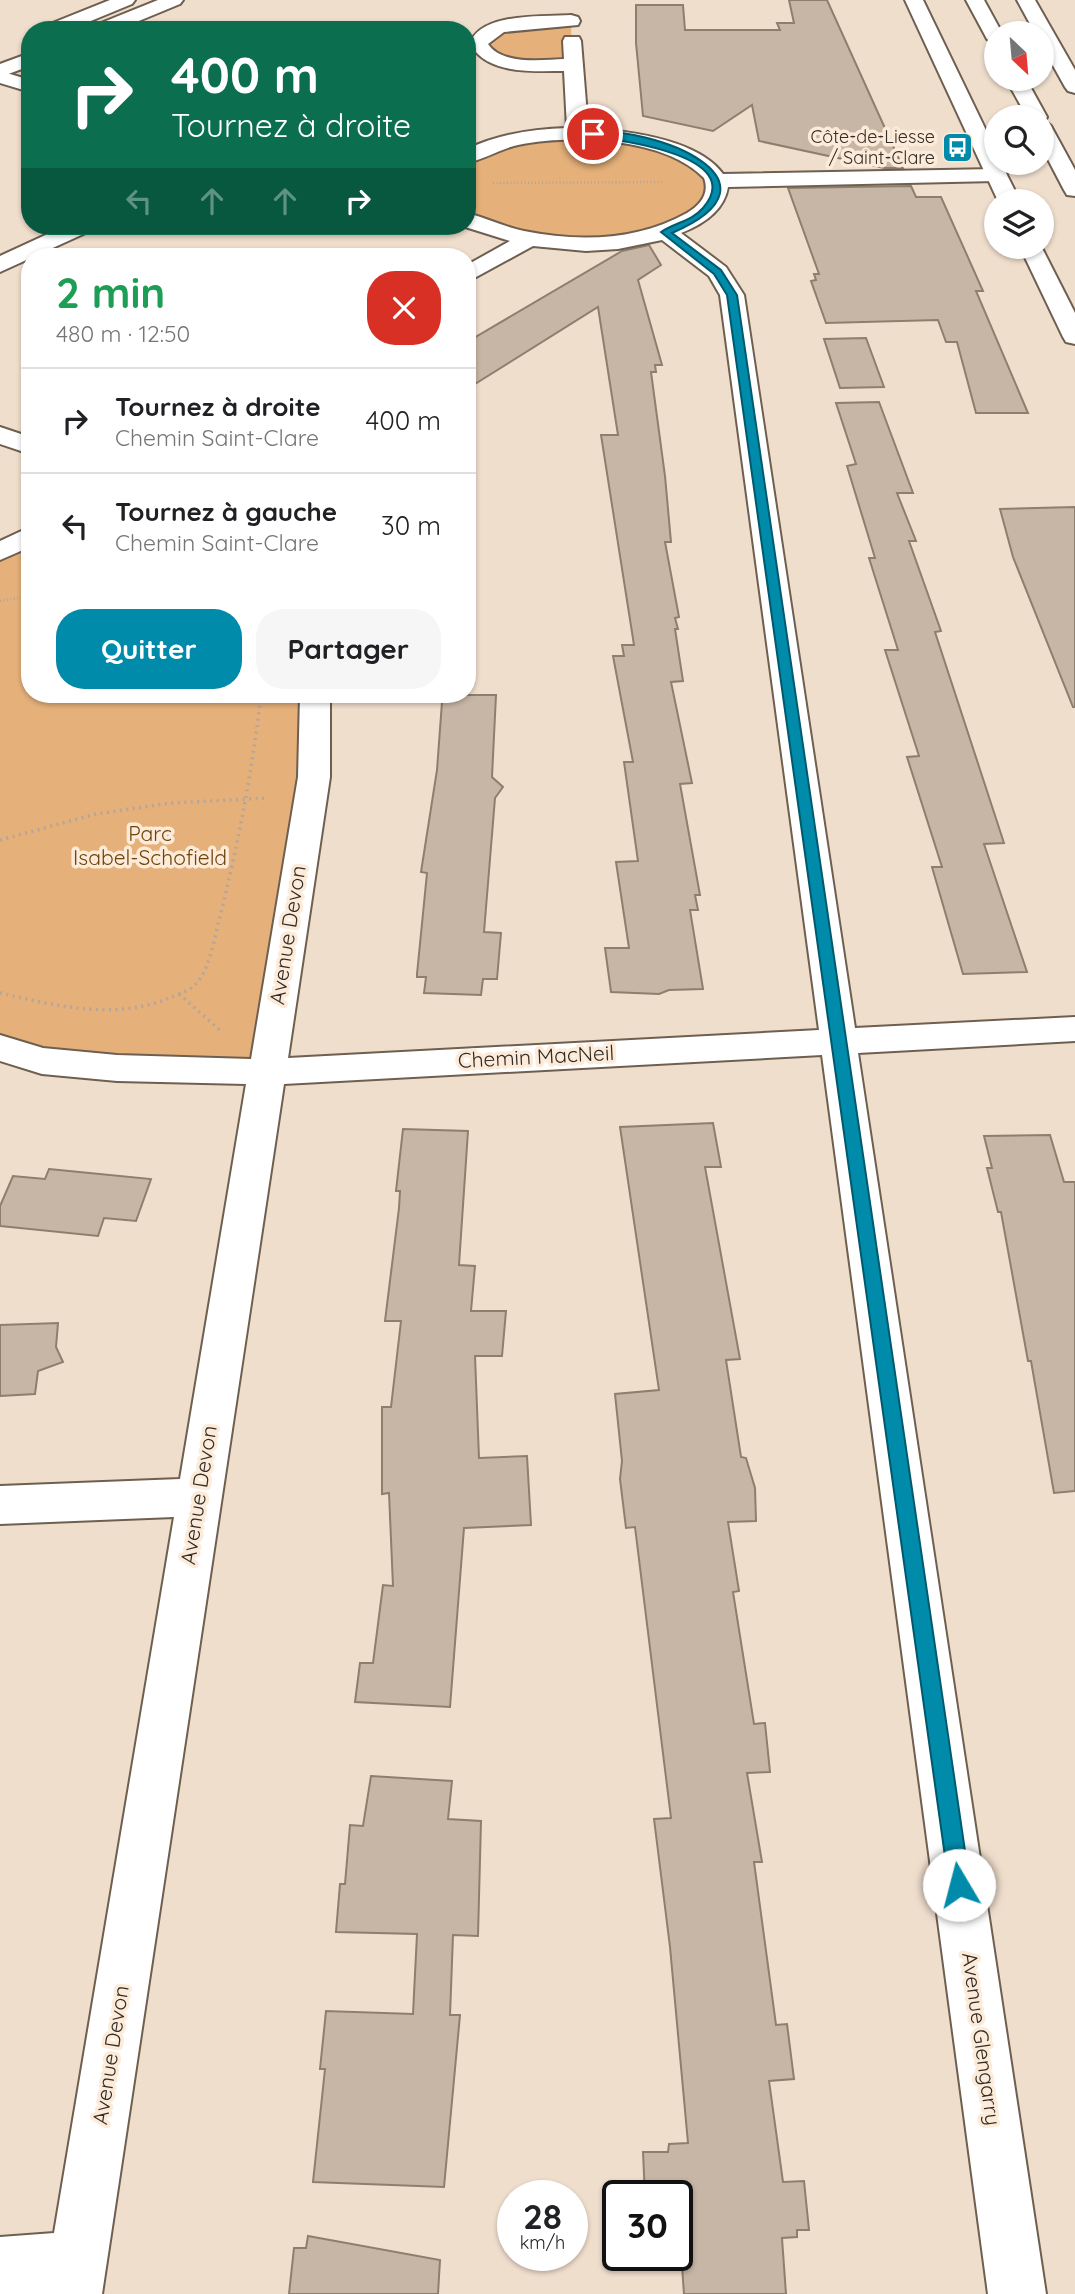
<!DOCTYPE html>
<html lang="fr">
<meta charset="utf-8">
<style>
:root{--surface:#fff;--page:#f6f6f6;--text:#202124;--muted:#757577;--line:#e0e0e0;--accent:#008baa}
body{margin:0;font-family:Quicksand,sans-serif;background:var(--page);color:var(--text);height:100vh;display:flex;flex-direction:column;font-size:26px;white-space:nowrap}
*{box-sizing:border-box;margin:0}
p{font-size:23px;color:var(--muted)}
.icon{flex:none;width:38px;height:38px;fill:none;stroke:currentColor;stroke-width:2;stroke-linecap:round;stroke-linejoin:round}
.map{position:relative;flex:1;overflow:hidden}
.drawer{position:absolute;left:21px;top:248px;width:455px;height:455px;display:flex;flex-direction:column;background:var(--surface);border-radius:28px;box-shadow:0 2px 5px #0004}
.drawer>*{flex:none}
.top-card{position:absolute;left:21px;top:21px;width:455px;height:214px;border-radius:28px;box-shadow:0 2px 5px #0004;background:#0b6e4f;color:#fff;overflow:hidden}
.needle{width:46px;rotate:154deg}
.buttons{position:absolute;left:984px;top:21px;display:grid;gap:14px}
.buttons a{display:grid;place-items:center;width:70px;height:70px;border-radius:50%;background:var(--surface);box-shadow:0 2px 5px #0004;font-size:35px}
.speed{position:absolute;left:497px;top:2180px;display:flex;gap:14px;font-size:35px;font-weight:700;text-align:center}
.speed>*{display:grid;place-content:center;width:91px;height:91px;border-radius:50%;background:var(--surface);box-shadow:0 2px 5px #0004;line-height:1}
.speed small{font-size:18px;font-weight:400}
.speed .limit{border:4px solid #111;border-radius:10px;background:#fff;color:#111}
.pin{position:absolute;display:grid;place-items:center;width:60px;height:60px;color:#fff;margin:-30px;border:4px solid #fff;border-radius:50%;box-shadow:0 2px 7px #0007}
.me{position:absolute;width:77px;margin:-38px;rotate:352deg;stroke-linejoin:round;filter:drop-shadow(0 0 5px #0008)}
.turn{display:flex;align-items:center;gap:24px;height:147px;padding:0 35px;font-size:32px}
.turn .icon{width:91px;height:91px;stroke-width:2.5}
.turn b{display:block;font-size:49px;line-height:60px}
.lanes{display:flex;align-items:center;height:66px;padding:0 35px;background:#0003;justify-content:center;gap:35px;direction:ltr}
.lanes .off{opacity:.35}
.round{display:grid;place-items:center;flex:none;width:74px;height:74px;border-radius:28px;background:var(--page)}
.head{display:flex;align-items:center;justify-content:space-between;height:119px;padding:0 35px}
h1{font-size:42px;font-weight:700;line-height:52px;color:#1e9e55}
.primary-button{display:flex;gap:14px;margin-top:auto;padding:14px 35px}
.primary-button a{flex:1;height:80px;border-radius:28px;background:var(--accent);color:#fff;font-size:28px;font-weight:700;line-height:80px;text-align:center}
.primary-button a+a{background:var(--page);color:var(--text)}
ul{padding:0;list-style:none}
li{display:flex;align-items:center;gap:21px;height:105px;padding:0 35px;border-top:2px solid var(--line)}
li div{flex:1}
li b{display:block;font-size:26px}
li em{font-style:normal}
.map>svg:first-child{display:block}
.green{fill:#e5b07a}
.building{fill:#c7b6a5;stroke:#8e7e6e;stroke-width:2}
.lines{fill:none;stroke-linecap:round;stroke-linejoin:round}
.street-casing{stroke:#6e5f50;stroke-width:4}
.secondary-casing{stroke:#6e5f50;stroke-width:4}
.highway-casing{stroke:#6e5f50;stroke-width:4}
.path-far1{stroke:#b5a699;stroke-width:2.5;stroke-dasharray:1 2.5;stroke-linecap:butt}
.path{stroke:#b5a699;stroke-width:3.5;stroke-dasharray:2 4.5;stroke-linecap:butt}
.street{fill:#fff;fill-rule:evenodd}
.secondary{fill:#fff;fill-rule:evenodd}
.highway{fill:#fff;fill-rule:evenodd}
.route{fill:#008baa;stroke:#005a6e;stroke-width:2}
.labels{text-anchor:middle;stroke-width:7;stroke-linejoin:round;paint-order:stroke}
.far-poi-label{font-size:18px;fill:#332c26;stroke:#fdebda;text-anchor:end}
.park-label{font-size:21px;fill:#6e430a;stroke:#fdebda}
.street-label{font-size:21px;fill:#332c26;stroke:#fdebda}
</style>
<div class="map">
<svg width="1075" height="2294" viewBox="0 0 1075 2294">
<rect width="100%" height="100%" fill="#f0decd"/>
<!-- green -->
<g class="green">
<path d="M571,21L572,65L495,59L481,38L488,32Z"/>
<path d="M539,136L659,144L716,181L691,221L591,244L467,220V157Z"/>
<path d="M30,535V695H315L314,777L267,1072L0,1048V552Z"/>
</g>
<!-- building -->
<g class="building">
<path d="M789,0H827L903,168H884L759,141L752,105L713,131L643,116L636,43V5H683L685,30H780L777,23H794Z"/>
<path d="M911,186L916,197H941L983,291H976L1028,413H976L957,342H946L938,320L826,323L811,281L816,280L814,274H819L788,188Z"/>
<path d="M649,245L661,265L638,280L662,365H655L656,372H651L665,476L671,542H665L679,617L675,618L678,629H675L683,681L671,682L692,783L680,784L700,895H695L698,910H690L703,989L669,990L659,994L611,992L605,948H629L616,862L638,861L624,762H633L613,656H624L622,645H634L601,435H618L598,307L467,389V342L622,251Z"/>
<path d="M866,338L884,387L840,388L824,339Z"/>
<path d="M879,402L913,493H897L916,541H909L941,631L935,632L1004,843L984,844L1027,972L963,974L932,867H942L907,757L919,756L885,650H898L869,558H875L847,466L856,464L836,403Z"/>
<path d="M1075,507V707H1073L1013,557L1000,509Z"/>
<path d="M446,695H496L492,777L503,787L495,798L484,932L501,933L497,979H483L481,995L424,993L426,977H417V974L427,873L421,872L437,770L442,702H445Z"/>
<path d="M713,1123L721,1167H705L740,1359L726,1360L741,1457L746,1458L755,1488L756,1521L728,1522L739,1591L733,1592L754,1724L765,1723L770,1772L747,1773L762,1862H754L776,2025L787,2024L794,2079L769,2081L783,2182L804,2181L809,2230H797V2237L782,2238L786,2294H684L677,2196H645L643,2152H668L669,2144L688,2143L670,1947L654,1819L671,1818L635,1527L626,1528L620,1479L622,1461L615,1394L659,1390L620,1127Z"/>
<path d="M403,1129L468,1131L459,1265L475,1266L471,1311H506L502,1356H475L479,1458L527,1456L531,1525L464,1528L450,1707L355,1702L360,1663H373L383,1585L393,1586L389,1493L382,1494V1407H391L401,1321H385L399,1208L400,1191H396Z"/>
<path d="M1050,1135L1064,1182H1075V1491L1054,1493L1031,1361H1028L1001,1212H998L987,1168H992L984,1136Z"/>
<path d="M49,1169L151,1179L136,1221L104,1218L98,1236L0,1226V1206L13,1176L45,1179Z"/>
<path d="M58,1323L56,1347L63,1362L38,1371L35,1394L0,1396V1325Z"/>
<path d="M371,1776L452,1781L448,1819L481,1821L478,1936L453,1935L450,2015H460L444,2187L313,2182L325,2069H320L326,2011L413,2014L417,1934L336,1932L340,1884H345L350,1825L363,1826Z"/>
<path d="M308,2236L440,2260L438,2294H289L294,2248H306Z"/>
</g>
<g class="lines">
<defs>
<g id="street">
<path d="M571,15L578,17L580,21L578,25L504,32L488,44C502,65 542,60 564,59L563,41L565,37H579L581,41L588,128C628,131 698,139 723,174L996,169L1004,170L1007,175L1004,180L996,181L728,187C724,211 702,225 681,233L726,267L744,295L855,1028L1075,1017V1041L858,1053L1046,2294H988L822,1055L284,1084L102,2294H0V2237L54,2233L174,1517L0,1524V1486L180,1479L246,1084L117,1081L42,1074L0,1061V1035L43,1048L117,1055L251,1059L298,777L300,695H330V777L288,1058L819,1030L720,295L709,276L662,240L618,249L586,251L533,246L467,282V265L510,241L462,226H467V213C487,218 504,227 524,231C579,242 637,241 687,213C700,205 710,194 704,178C664,137 570,134 518,145C500,149 485,159 467,163V149C499,134 533,129 567,128L564,71C532,71 488,75 470,44C480,12 543,17 571,15Z"/>
<path d="M0,71L30,80V92L0,83Z"/>
<path d="M65,226H93L90,231L0,272V256Z"/>
<path d="M0,427L30,437V454L0,444Z"/>
<path d="M30,527V547L0,560V541Z"/>
</g>
<g id="secondary">
<path d="M110,0H135L132,4L69,30H43L45,26Z"/>
<path d="M158,0H183L180,4L117,30L94,29L96,25Z"/>
<path d="M905,0H923L996,151V163H1001L1020,201H998Z"/>
<path d="M30,53V66L0,77V64Z"/>
<path d="M1041,246L1075,313V344L1066,342L1063,337L1020,247Z"/>
</g>
<g id="highway">
<path d="M966,0H984L1002,33H996V45L987,39Z"/>
<path d="M1017,0H1035L1075,70V93L1068,91L1065,87L1041,44V33H1035Z"/>
<path d="M1006,79H1026L1047,117L1045,121L1051,126L1075,170V196L1067,195L1064,190L1041,146V117H1027Z"/>
</g>
</defs>
<!-- street casing -->
<use href="#street" class="street-casing"/>
<!-- secondary casing -->
<use href="#secondary" class="secondary-casing"/>
<!-- highway casing -->
<use href="#highway" class="highway-casing"/>
<!-- path-far1 -->
<g class="path-far1">
<path d="M493,183L662,182"/>
<path d="M0,601L30,596"/>
</g>
<!-- path -->
<g class="path">
<path d="M0,840L96,814L171,803L268,798"/>
<path d="M0,993C57,1006 116,1021 172,997C179,994 190,990 195,985C210,969 214,940 219,920C238,846 252,771 261,695"/>
<path d="M179,994L222,1032"/>
</g>
<!-- street -->
<use href="#street" class="street"/>
<!-- secondary -->
<use href="#secondary" class="secondary"/>
<!-- highway -->
<use href="#highway" class="highway"/>
</g>
<!-- route -->
<path class="route" d="M590,132C652,126 795,180 672,233L721,270L737,295L970,1885L967,1892L959,1895L952,1892L949,1885L727,295L714,274L661,232C674,223 692,221 703,208C748,156 620,140 593,137Z"/>
<!-- icons -->
<defs>
<symbol id="bus-square" viewBox="-11 -11 22 22"><rect x="-9" y="-9" width="18" height="18" rx="4" fill="#008baa" stroke="#fdebda"/><path d="M-5-6H5V4H4V6H2V4H-2V6H-4V4H-5ZM-3.5-4V0h7V-4ZM-3.5 1.2v1.5H-2V1.2ZM2 1.2v1.5H3.5V1.2Z" fill="#fff"/></symbol>
</defs>
<g fill-rule="evenodd">
<use href="#bus-square" x="940" y="130" width="35" height="35"/>
</g>
<g class="labels">
<!-- far-poi labels -->
<g class="far-poi-label">
<text x="935" y="143">Côte-de-Liesse<tspan x="935" dy="21">/ Saint-Clare</tspan></text>
</g>
<!-- park labels -->
<g class="park-label">
<text x="150" y="841">Parc<tspan x="150" dy="24">Isabel-Schofield</tspan></text>
</g>
<!-- street labels -->
<g class="street-label">
<text transform="translate(288 935) rotate(-81)" y="7">Avenue Devon</text>
<text transform="translate(536 1057) rotate(-3)" y="7">Chemin MacNeil</text>
<text transform="translate(199 1495) rotate(-81)" y="7">Avenue Devon</text>
<text transform="translate(981 2039) rotate(82)" y="7">Avenue Glengarry</text>
<text transform="translate(111 2055) rotate(-81)" y="7">Avenue Devon</text>
</g>
</g>
</svg>
<div class="buttons">
<a><svg class="needle" viewBox="-14 -14 28 28"><path d="M0-13l5 13h-10z" fill="#e53935"/><path d="M0 13l5-13h-10z" fill="#757577"/></svg></a>
<a><svg class="icon" aria-label="search" viewBox="0 0 24 24"><circle cx="10" cy="10" r="6"/><path d="M15 15l6 6"/></svg></a>
<a><svg class="icon" aria-label="layers" viewBox="0 0 24 24"><path d="M12 4l9 5-9 5-9-5zM3 14l9 5 9-5"/></svg></a>
</div>
<div class="speed"><div>28<small>km/h</small></div><div class="limit">30</div></div>
<div class="pin" style="left:593px;top:134px;background:#d93025"><svg class="icon" aria-label="arrive" viewBox="0 0 24 24"><path d="M6 21V4h12l-3 4 3 4H6"/></svg></div>
<svg class="me" style="left:959px;top:1885px" viewBox="-20 -20 40 40"><circle r="19" fill="#fff"/><path d="M0-13L10 11 0 6-10 11z" fill="#008baa"/></svg>
<div class="top-card">
<div class="turn"><svg class="icon" aria-label="right" viewBox="0 0 24 24"><path d="M7 20v-9h11M14 6l5 5-5 5"/></svg><div><b>400 m</b>Tournez à droite</div></div>
<div class="lanes"><svg class="icon off" aria-label="left" viewBox="0 0 24 24"><path d="M17 20v-9H6M10 6l-5 5 5 5"/></svg><svg class="icon off" aria-label="ahead" viewBox="0 0 24 24"><path d="M12 20V5M6 11l6-6 6 6"/></svg><svg class="icon off" aria-label="ahead" viewBox="0 0 24 24"><path d="M12 20V5M6 11l6-6 6 6"/></svg><svg class="icon" aria-label="right" viewBox="0 0 24 24"><path d="M7 20v-9h11M14 6l5 5-5 5"/></svg></div>
</div>
<section class="drawer">
<div class="head"><div><h1>2 min</h1><p>480 m · 12:50</p></div><a class="round" style="background:#d93025;color:#fff"><svg class="icon" aria-label="close" viewBox="0 0 24 24"><path d="M6 6l12 12M18 6L6 18"/></svg></a></div>
<ul>
<li><svg class="icon" aria-label="right" viewBox="0 0 24 24"><path d="M7 20v-9h11M14 6l5 5-5 5"/></svg><div><b>Tournez à droite</b><p>Chemin Saint-Clare</p></div><em>400 m</em></li>
<li><svg class="icon" aria-label="left" viewBox="0 0 24 24"><path d="M17 20v-9H6M10 6l-5 5 5 5"/></svg><div><b>Tournez à gauche</b><p>Chemin Saint-Clare</p></div><em>30 m</em></li>
</ul>
<div class="primary-button"><a>Quitter</a><a>Partager</a></div>
</section>
</div>
